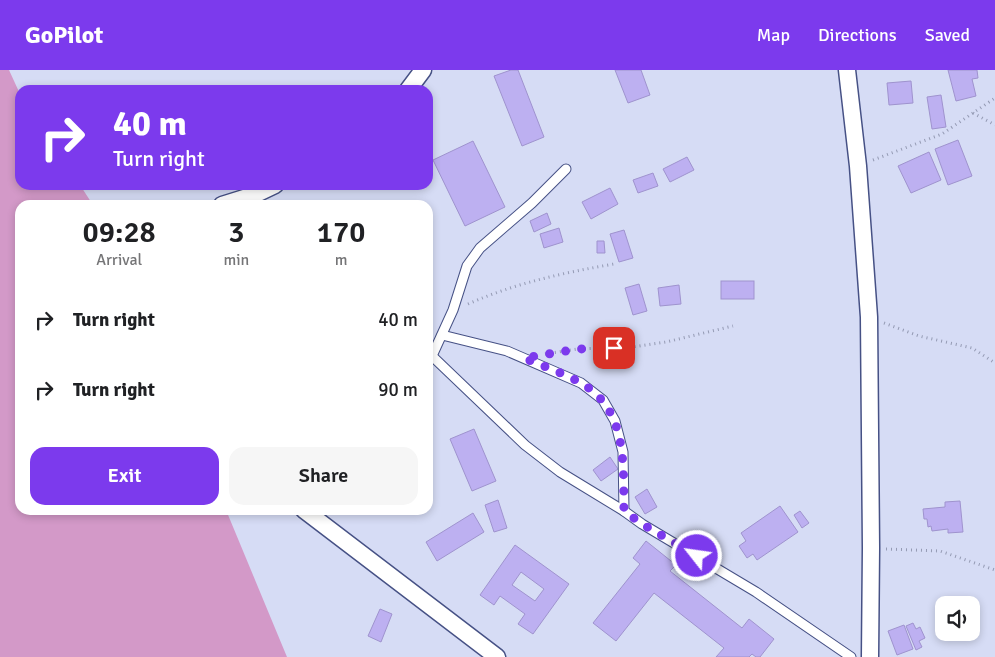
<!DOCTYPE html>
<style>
:root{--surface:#fff;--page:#f6f6f6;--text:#202124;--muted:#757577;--accent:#7c3aed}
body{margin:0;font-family:Signika,sans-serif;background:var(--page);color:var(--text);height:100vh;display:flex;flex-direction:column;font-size:19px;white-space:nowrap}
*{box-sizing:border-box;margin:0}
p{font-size:16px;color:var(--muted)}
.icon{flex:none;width:28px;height:28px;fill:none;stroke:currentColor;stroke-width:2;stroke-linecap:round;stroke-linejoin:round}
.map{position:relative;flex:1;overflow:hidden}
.panel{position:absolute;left:15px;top:130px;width:418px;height:315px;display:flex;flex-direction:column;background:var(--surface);border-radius:15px;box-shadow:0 2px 8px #0003}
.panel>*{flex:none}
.banner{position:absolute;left:15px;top:15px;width:418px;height:105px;border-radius:15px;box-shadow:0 2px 8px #0003;background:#7c3aed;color:#fff;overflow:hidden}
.controls{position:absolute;left:935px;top:526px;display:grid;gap:10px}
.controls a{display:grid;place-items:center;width:45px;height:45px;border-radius:10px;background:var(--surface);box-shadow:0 2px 8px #0003;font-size:25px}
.pin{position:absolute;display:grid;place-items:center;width:42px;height:42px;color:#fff;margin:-21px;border-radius:10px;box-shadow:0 2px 8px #0006}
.me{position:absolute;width:55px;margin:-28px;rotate:300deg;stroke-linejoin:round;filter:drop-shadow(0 0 4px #0008)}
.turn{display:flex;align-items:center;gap:18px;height:105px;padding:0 15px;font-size:22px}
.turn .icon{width:65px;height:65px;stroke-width:2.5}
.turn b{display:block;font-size:35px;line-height:42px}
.eta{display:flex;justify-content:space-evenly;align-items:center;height:85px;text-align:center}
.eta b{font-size:30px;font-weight:600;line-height:35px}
.button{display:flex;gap:10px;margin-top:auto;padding:10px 15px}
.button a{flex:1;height:58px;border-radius:15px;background:var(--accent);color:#fff;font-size:20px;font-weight:600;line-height:58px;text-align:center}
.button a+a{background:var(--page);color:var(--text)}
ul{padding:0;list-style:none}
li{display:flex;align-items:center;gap:15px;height:70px;padding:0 15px}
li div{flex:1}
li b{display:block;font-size:19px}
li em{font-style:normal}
header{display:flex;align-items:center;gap:30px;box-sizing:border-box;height:70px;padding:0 25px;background:var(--accent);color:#fff}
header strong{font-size:24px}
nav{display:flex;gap:28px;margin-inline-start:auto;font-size:18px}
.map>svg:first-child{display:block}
.water{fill:#d399c8}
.building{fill:#bdb0f1;stroke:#9f93ce;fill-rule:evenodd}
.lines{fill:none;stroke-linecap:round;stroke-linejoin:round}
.service-casing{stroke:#465185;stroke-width:11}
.minor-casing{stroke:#465185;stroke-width:19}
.path{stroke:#949ab3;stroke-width:3;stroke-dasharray:1 4;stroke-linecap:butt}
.service{stroke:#fff;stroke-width:9}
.minor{stroke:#fff;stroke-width:16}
.route{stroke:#7c3aed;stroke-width:9;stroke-dasharray:0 16.2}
</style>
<header>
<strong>GoPilot</strong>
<nav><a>Map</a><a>Directions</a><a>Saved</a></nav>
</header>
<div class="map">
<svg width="995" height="587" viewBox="0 0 995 587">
<rect width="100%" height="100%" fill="#d6dcf5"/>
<!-- water -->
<path class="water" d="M0,0H9L20,24V115H80L93,135H20V440H226L287,587H0Z"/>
<!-- building -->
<g class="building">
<path d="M511,0H518L544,67L522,76L494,6Z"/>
<path d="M615,0H641L650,25L628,33Z"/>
<path d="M948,0H977L978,8L972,9L976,26L956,31Z"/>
<path d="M911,11L913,33L889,35L887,13Z"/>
<path d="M941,25L946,57L932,59L927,27Z"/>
<path d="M958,70L972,106L948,115L935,79Z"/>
<path d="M473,71L505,137L465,156L433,90Z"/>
<path d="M929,82L941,110L911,123L898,96Z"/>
<path d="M687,87L694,100L670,112L663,99Z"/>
<path d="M653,103L658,116L638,123L633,110Z"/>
<path d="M610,118L618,134L591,149L582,132Z"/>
<path d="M547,143L551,154L534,162L530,151Z"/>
<path d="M559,158L563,172L544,178L540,164Z"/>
<path d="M624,160L633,188L619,192L610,164Z"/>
<path d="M597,171H604L605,183H597Z"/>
<rect x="721" y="211" width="33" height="18"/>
<path d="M639,214L647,241L633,245L625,218Z"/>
<path d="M679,215L681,234L660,236L658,218Z"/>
<path d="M428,260L435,277L428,280Z"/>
<path d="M474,359L496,411L472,421L450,369Z"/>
<path d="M610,387L618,399L601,411L593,400Z"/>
<path d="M647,419L657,437L645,444L635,427Z"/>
<path d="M498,430L507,458L494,462L485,435Z"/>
<path d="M960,431L963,462L948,463V459L932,461L931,456L928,457L927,449H924L923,439L945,437V432Z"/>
<path d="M780,436L798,462L757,490L753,484L747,488L739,476L746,471L741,463Z"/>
<path d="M800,441L809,453L802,458L794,445Z"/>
<path d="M473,443L484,462L437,491L426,472Z"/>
<path d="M646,471L676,495L670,501L742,558L749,549L774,569L760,587H756L752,584L749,587H716L724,578L654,523L616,571L593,553L640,494L633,488Z"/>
<path d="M515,475L569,514L533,564L518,554L525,544L500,526L494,535L480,525ZM521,502L544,519L535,531L512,515Z"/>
<path d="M380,539L392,544L381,572L368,566Z"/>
<path d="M913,553L916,559L920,557L925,568L919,571L922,577L916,580L906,556Z"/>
<path d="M904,555L913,579L897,585L888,561Z"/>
</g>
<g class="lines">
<defs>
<g id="service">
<path d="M442,265L507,281L581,313L603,330L615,351L623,382L624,441"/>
<path d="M432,286L525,375L560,402L624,441L642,454L756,522L851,587"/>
<path d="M428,288L432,286L453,240L467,196L480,178L532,133L566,99"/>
</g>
<g id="minor">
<path d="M847,0L858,96L869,247L871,478L870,587"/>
<path d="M408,20L423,0"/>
<path d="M222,135L254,125L275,115"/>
<path d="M304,440L497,587"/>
</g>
</defs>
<!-- service casing -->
<use href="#service" class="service-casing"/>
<!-- minor casing -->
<use href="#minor" class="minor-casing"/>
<!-- path -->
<g class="path">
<path d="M973,43L995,55"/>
<path d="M873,90L942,64L995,28"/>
<path d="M468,234C516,213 562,203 614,194"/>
<path d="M884,253L919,266L972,278L995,293"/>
<path d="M545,284L578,279L632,277L666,272L733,256"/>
<path d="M886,479L940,481L995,500"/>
</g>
<!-- service -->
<use href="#service" class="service"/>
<!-- minor -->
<use href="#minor" class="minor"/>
</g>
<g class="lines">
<!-- route -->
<path class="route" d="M614,278L578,279L524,288C543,296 563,303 581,313C628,340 623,394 624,441L642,454L697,486"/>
</g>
</svg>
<div class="controls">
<a><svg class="icon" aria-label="sound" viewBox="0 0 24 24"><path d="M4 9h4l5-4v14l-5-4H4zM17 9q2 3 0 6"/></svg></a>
</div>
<div class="pin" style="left:614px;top:278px;background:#d93025"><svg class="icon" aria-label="arrive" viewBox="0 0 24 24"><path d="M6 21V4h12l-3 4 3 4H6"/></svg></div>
<svg class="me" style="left:697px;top:486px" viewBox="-20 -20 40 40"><circle r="17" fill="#7c3aed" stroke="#fff" stroke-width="3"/><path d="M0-11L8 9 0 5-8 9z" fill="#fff"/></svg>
<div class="banner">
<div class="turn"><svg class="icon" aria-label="right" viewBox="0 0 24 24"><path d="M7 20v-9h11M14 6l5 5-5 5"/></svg><div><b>40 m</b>Turn right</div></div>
</div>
<section class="panel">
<div class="eta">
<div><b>09:28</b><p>Arrival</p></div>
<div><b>3</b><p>min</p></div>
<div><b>170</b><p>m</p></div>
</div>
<ul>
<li><svg class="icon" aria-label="right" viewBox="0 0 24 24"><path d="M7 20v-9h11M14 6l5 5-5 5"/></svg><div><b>Turn right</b></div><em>40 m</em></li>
<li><svg class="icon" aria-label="right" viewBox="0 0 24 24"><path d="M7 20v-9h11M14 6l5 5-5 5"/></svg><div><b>Turn right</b></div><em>90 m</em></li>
</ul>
<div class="button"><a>Exit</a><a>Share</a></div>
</section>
</div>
